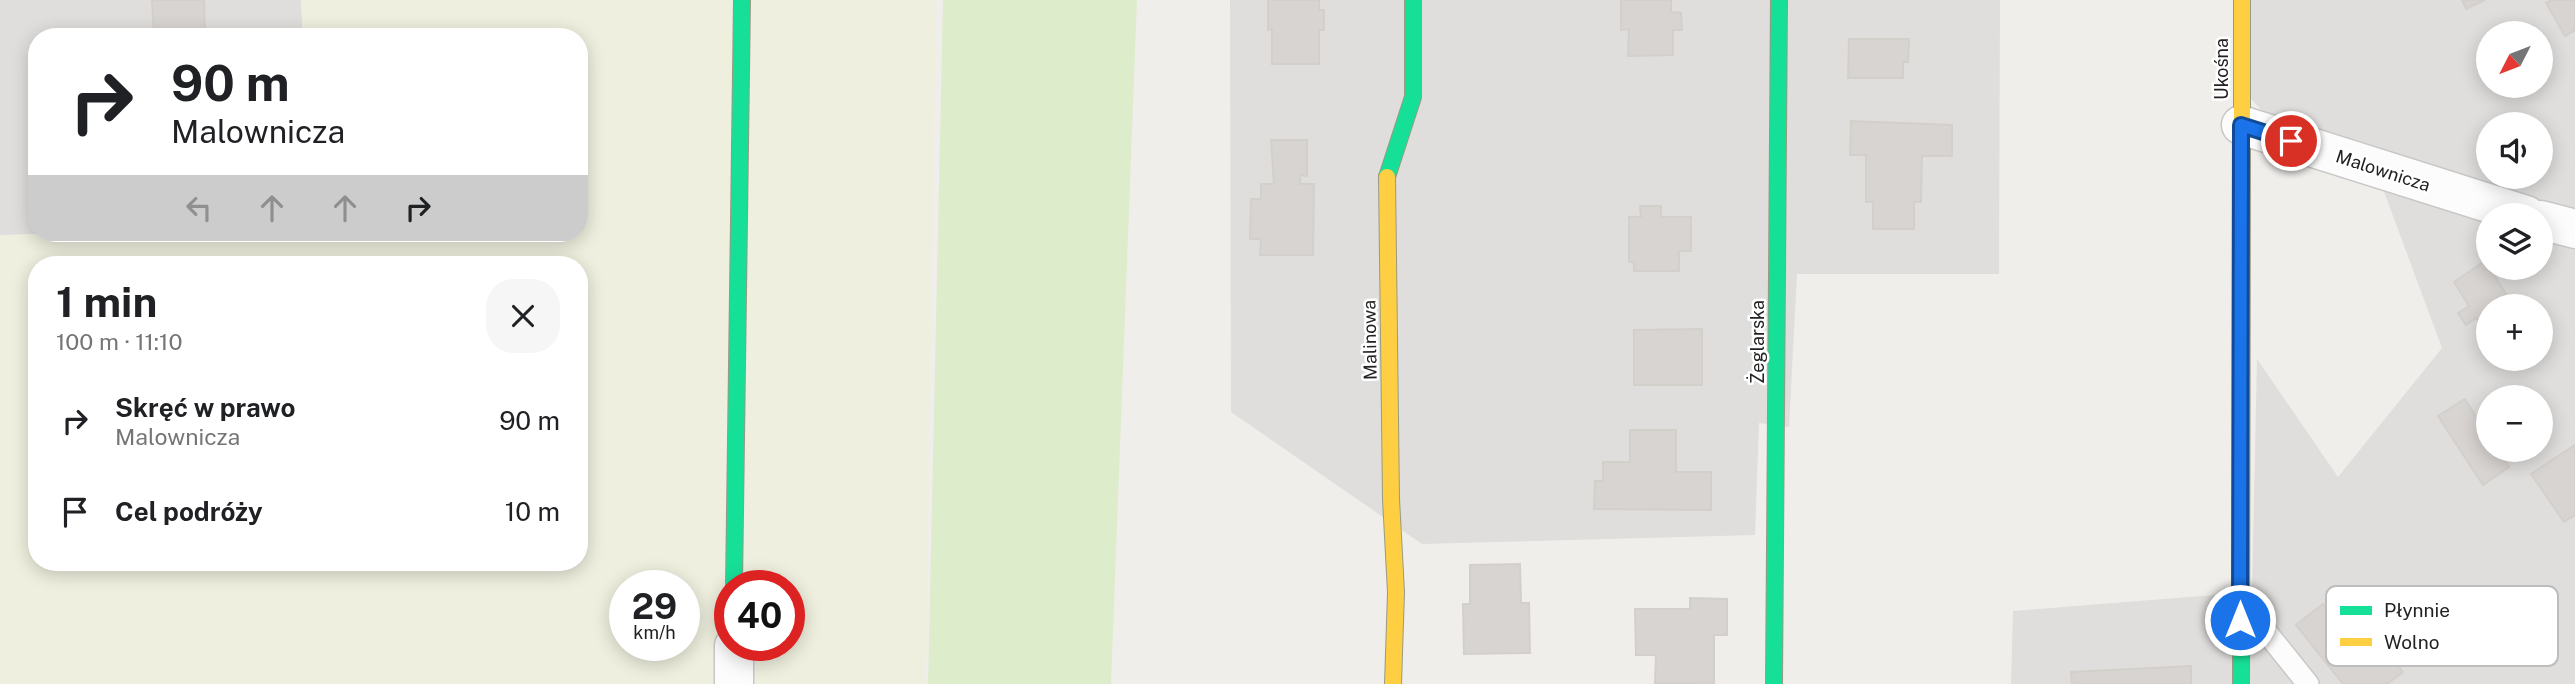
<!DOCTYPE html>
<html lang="pl">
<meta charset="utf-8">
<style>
:root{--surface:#fff;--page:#f6f6f6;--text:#202124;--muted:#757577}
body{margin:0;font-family:"Public Sans",sans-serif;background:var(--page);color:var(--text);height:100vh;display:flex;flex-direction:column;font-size:26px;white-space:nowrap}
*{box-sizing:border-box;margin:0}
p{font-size:23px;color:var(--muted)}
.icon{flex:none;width:38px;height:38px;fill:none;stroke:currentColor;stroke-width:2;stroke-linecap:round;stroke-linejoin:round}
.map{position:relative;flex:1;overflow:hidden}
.sheet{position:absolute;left:28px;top:256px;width:560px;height:315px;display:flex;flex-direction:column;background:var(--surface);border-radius:28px;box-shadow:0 4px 18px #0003}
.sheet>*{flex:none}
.top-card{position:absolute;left:28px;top:28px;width:560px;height:214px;border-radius:28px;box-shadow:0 4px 18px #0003;background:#fff;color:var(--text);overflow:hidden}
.needle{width:46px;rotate:228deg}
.fabs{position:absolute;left:2476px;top:21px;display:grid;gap:14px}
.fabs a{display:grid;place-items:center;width:77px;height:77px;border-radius:50%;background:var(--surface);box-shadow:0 4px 18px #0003;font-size:35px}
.speed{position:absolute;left:609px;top:570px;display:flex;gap:14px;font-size:35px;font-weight:700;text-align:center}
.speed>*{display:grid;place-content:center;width:91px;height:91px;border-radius:50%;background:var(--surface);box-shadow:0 4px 18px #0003;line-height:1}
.speed small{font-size:18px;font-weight:400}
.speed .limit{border:10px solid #d22;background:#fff;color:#111}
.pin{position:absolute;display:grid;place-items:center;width:60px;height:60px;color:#fff;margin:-30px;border:4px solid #fff;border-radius:50%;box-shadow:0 2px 7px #0007}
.me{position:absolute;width:77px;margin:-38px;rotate:0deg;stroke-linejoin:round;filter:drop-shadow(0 0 5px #0008)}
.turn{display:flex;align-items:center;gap:24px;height:147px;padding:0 28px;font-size:32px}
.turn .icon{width:91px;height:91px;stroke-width:2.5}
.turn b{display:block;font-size:49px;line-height:60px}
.lanes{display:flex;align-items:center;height:66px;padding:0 28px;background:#0003;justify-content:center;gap:35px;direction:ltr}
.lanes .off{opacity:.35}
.round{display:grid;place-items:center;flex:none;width:74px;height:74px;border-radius:28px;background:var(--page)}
.head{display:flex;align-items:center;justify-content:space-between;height:119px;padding:0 28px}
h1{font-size:42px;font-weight:700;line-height:52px}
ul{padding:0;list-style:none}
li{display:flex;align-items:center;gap:21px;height:91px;padding:0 28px}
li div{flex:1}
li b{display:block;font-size:26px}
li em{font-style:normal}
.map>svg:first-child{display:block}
.residential{fill:#dfdedc;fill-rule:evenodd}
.farmland{fill:#efefdf;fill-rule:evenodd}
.grass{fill:#ddeccb}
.building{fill:#d7d4d2;stroke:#d3d0cc;stroke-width:2}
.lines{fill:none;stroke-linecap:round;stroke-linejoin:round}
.lane-casing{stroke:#c9c8c7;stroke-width:24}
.street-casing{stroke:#c9c8c7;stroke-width:41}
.fast-casing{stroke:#999a82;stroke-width:18}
.slow-casing{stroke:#999a82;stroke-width:18}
.lane{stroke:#fdfcfc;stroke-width:21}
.street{stroke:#fdfcfc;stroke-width:38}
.fast{stroke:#16e098;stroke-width:16}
.slow{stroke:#ffcf43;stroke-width:16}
.route-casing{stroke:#114b97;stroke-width:18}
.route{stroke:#1a73e8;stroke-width:12}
.labels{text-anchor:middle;stroke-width:5;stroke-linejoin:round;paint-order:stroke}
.street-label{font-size:18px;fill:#222;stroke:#fff}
.key{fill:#fff;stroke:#bdbdbd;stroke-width:2}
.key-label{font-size:19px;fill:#222}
</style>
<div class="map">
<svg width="2575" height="684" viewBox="0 0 2575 684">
<rect width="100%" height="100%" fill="#f0eeeb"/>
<!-- residential -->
<g class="residential">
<path d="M0,0H301L303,37H37V233H74L0,235Z"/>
<path d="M1230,0H2000L1999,274H1797L1789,427L1759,423L1755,535L1422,544L1231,412Z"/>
<path d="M2250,0H2575V684H2011L2013,611L2252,592L2257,359L2338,477L2442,348L2383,189L2278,129L2246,93ZM2488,33H2541V86H2488ZM2488,124H2541V177H2488ZM2488,215H2541V268H2488ZM2488,306H2541V359H2488ZM2488,397H2541V450H2488Z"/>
</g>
<!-- farmland -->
<path class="farmland" d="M301,0H936L926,684H0V235L579,233V37H303ZM37,264H579V562H37ZM625,586H684V646H625ZM730,586H789V646H730Z"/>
<!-- grass -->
<path class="grass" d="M943,0H1137L1111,684H928Z"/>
<!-- building -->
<g class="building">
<path d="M152,0H204L205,37H147L154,34Z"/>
<path d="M1268,0H1319V10H1324V30H1319V64H1272V29L1268,30Z"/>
<path d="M1621,0H1671V12L1681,13L1682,30H1673V55L1628,56L1629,29L1621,30Z"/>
<path d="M2462,0H2485L2466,9Z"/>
<path d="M2552,0H2575V30L2565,36L2546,3Z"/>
<path d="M1849,39H1909L1908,62H1903V78H1848Z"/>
<path d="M1851,121L1952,125V156H1922L1921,202H1914V229H1873V202H1866V155H1850Z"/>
<path d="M1271,140H1307V176L1300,175V184H1314L1313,255H1260L1261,239H1250L1251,199H1261V184H1274Z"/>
<path d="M1640,206H1661V217H1691V251H1679V271H1634V262H1629V217H1641Z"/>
<path d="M2485,261L2514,306H2488V322L2482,326L2476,318L2466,325L2458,313L2469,306L2454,282Z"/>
<path d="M1702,329V385H1634V330Z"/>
<path d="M2465,399L2488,435V450H2498L2509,467L2483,485L2438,416Z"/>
<path d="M1630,430H1676V472H1711V510L1594,509L1595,481H1603V462H1630Z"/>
<path d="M2575,445V515L2564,522L2531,474Z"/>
<path d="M1520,564L1521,603H1529L1530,653L1464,654L1463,604H1470V565Z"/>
<path d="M1690,598L1727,599V635H1714V684L1655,683L1656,655H1636L1635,609H1690Z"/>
<path d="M2323,604L2339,624L2363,605L2397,647L2388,654L2403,672L2387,684H2343L2296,625Z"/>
<path d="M2191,666V684H2072L2071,672Z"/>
</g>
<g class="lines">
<defs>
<path id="lane" d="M2243,603L2308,684"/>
<g id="street">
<path d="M2241,125L2526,215"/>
<path d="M2541,220L2575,229"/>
<path d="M734,684V646"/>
</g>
<g id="fast">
<path d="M1387,177L1413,97V0"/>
<path d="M734,586L742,0"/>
<path d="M1774,684L1779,0"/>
<path d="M2241,684L2242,141"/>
</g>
<g id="slow">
<path d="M2242,141V0"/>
<path d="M1387,177L1391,499L1396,592L1393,684"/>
</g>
</defs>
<!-- lane casing -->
<use href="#lane" class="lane-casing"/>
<!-- street casing -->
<use href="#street" class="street-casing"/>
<!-- fast casing -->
<use href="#fast" class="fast-casing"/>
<!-- slow casing -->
<use href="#slow" class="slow-casing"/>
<!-- lane -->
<use href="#lane" class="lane"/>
<!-- street -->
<use href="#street" class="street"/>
<!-- fast -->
<use href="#fast" class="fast"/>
<!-- slow -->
<use href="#slow" class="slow"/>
</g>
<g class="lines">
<defs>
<path id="route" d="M2240,620L2241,125L2291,141"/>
</defs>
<!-- route casing -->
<use href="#route" class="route-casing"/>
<!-- route -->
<use href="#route" class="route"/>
</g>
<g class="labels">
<!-- street labels -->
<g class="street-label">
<text transform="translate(2222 69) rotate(-90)" y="6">Ukośna</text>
<text transform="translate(2383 171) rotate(18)" y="6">Malownicza</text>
<text transform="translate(1370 340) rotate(-91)" y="6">Malinowa</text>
<text transform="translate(1758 342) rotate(-90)" y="6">Żeglarska</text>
</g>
</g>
<!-- legend -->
<rect x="2326" y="586" width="232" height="80" rx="10" class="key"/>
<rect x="2340" y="606" width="32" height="9" fill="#16e098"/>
<rect x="2340" y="638" width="32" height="8" fill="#ffcf43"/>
<g class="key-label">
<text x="2384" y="617">Płynnie</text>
<text x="2384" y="649">Wolno</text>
</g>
</svg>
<div class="fabs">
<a><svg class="needle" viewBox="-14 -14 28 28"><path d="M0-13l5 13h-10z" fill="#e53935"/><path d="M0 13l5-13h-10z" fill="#757577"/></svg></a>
<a><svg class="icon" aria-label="sound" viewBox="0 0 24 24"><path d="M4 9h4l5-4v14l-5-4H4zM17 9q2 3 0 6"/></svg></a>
<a><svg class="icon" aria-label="layers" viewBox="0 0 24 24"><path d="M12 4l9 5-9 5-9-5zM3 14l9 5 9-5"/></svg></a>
<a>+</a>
<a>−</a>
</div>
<div class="speed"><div>29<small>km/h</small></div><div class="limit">40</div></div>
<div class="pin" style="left:2291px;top:141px;background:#d93025"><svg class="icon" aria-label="arrive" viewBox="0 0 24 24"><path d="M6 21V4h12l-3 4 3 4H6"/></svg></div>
<svg class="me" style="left:2240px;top:620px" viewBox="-20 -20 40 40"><circle r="17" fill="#1a73e8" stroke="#fff" stroke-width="3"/><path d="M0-11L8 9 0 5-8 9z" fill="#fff"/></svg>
<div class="top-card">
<div class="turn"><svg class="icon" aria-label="right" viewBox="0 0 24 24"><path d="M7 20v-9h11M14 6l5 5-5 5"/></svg><div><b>90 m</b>Malownicza</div></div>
<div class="lanes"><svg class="icon off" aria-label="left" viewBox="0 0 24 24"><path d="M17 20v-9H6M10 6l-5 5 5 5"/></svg><svg class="icon off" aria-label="ahead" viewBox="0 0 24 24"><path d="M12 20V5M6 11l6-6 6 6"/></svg><svg class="icon off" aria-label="ahead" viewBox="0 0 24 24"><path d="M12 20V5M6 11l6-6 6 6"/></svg><svg class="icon" aria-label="right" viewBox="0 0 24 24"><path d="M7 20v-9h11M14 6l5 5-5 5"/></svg></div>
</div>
<section class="sheet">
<div class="head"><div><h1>1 min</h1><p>100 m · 11:10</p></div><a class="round"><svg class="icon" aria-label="close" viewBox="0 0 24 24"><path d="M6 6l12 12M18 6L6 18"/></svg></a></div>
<ul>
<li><svg class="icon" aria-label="right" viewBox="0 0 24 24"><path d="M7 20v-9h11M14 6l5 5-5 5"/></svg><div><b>Skręć w prawo</b><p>Malownicza</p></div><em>90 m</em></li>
<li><svg class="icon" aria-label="arrive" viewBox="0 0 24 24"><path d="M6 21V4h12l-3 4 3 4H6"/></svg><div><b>Cel podróży</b></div><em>10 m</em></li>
</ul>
</section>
</div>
